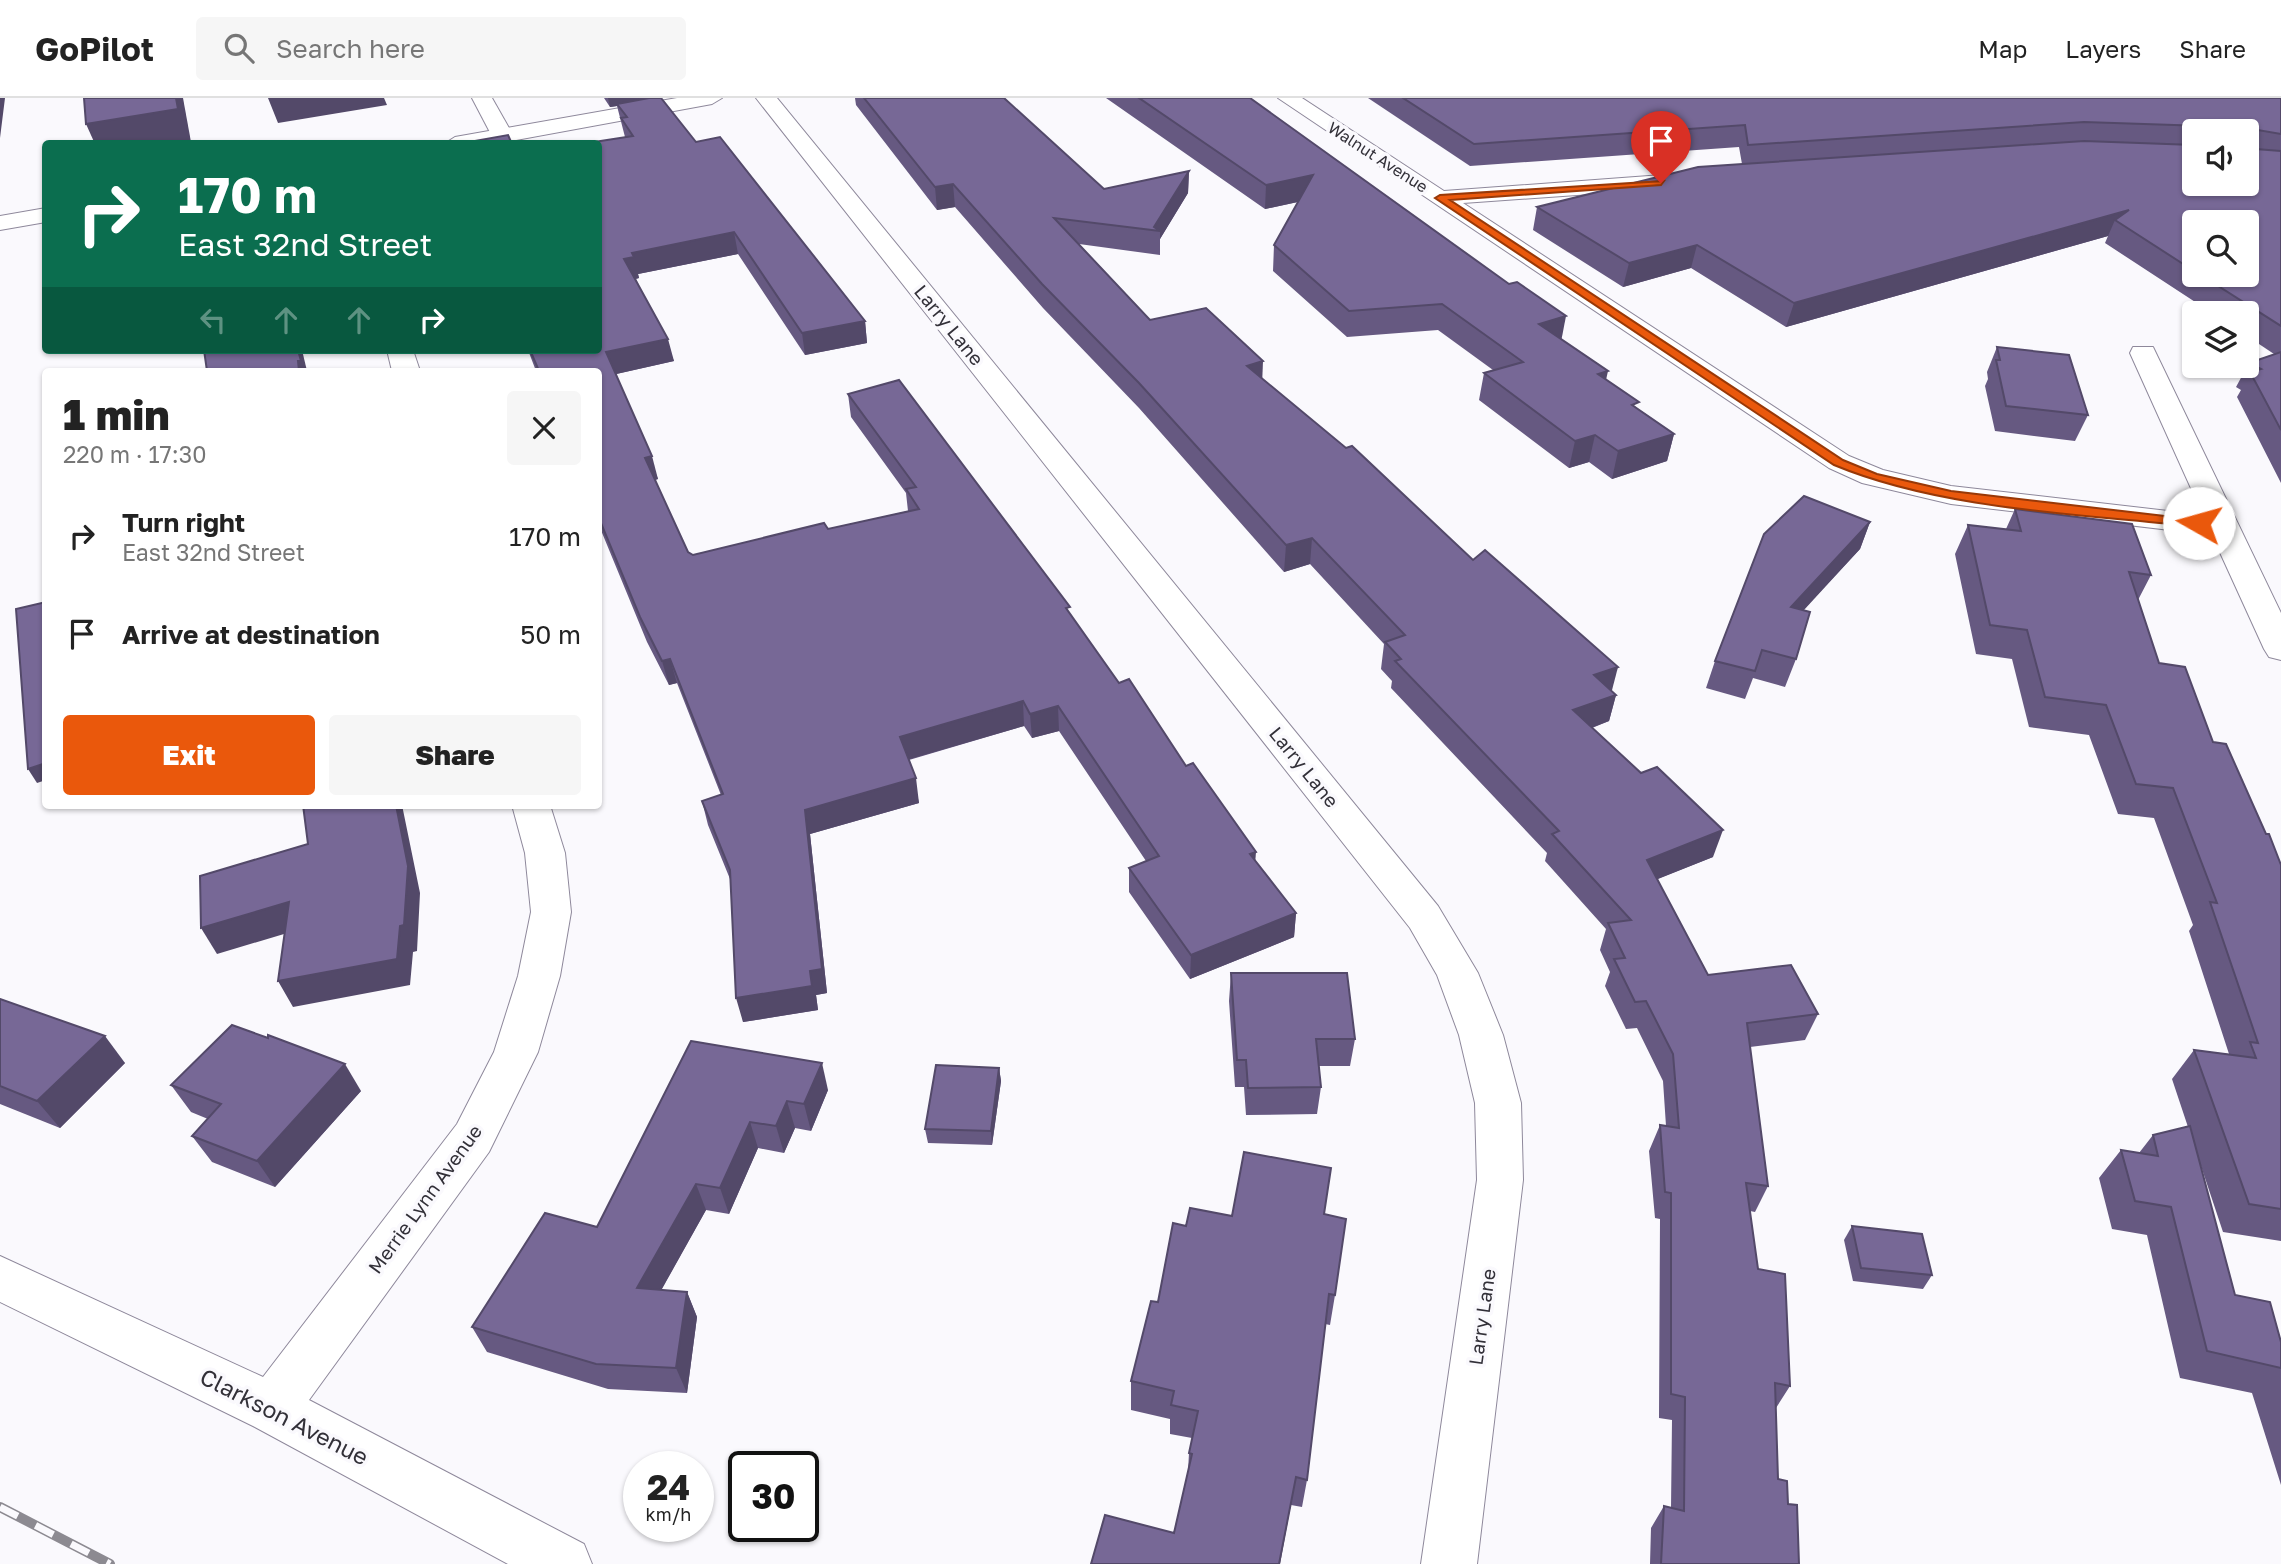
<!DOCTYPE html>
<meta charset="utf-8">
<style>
:root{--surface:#fff;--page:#f6f6f6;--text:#222;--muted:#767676;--line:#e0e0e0;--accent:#ea580c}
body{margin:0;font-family:"Golos Text",sans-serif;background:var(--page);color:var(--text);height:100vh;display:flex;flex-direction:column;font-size:26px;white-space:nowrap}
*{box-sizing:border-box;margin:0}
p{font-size:23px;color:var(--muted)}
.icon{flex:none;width:38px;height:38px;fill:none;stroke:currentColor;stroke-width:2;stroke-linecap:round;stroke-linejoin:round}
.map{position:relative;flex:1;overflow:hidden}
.details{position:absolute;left:42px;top:270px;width:560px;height:441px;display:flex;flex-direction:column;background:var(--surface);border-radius:7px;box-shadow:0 2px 5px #0004}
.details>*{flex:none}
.top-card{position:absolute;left:42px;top:42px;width:560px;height:214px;border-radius:7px;box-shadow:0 2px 5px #0004;background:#0b6e4f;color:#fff;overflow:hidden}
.buttons{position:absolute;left:2182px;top:21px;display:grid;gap:14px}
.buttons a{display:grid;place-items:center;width:77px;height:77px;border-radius:7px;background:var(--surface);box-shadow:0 2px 5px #0004;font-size:35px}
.speed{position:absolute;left:623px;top:1353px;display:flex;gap:14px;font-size:35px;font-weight:700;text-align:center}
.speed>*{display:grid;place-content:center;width:91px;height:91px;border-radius:50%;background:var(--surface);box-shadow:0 2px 5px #0004;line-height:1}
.speed small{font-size:18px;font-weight:400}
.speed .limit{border:4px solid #111;border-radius:10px;background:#fff;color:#111}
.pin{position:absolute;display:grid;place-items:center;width:60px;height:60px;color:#fff;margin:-72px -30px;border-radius:50% 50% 50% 0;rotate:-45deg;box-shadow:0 0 7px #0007}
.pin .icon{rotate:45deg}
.me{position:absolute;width:77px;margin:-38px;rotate:277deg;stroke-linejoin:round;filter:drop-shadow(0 0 5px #0008)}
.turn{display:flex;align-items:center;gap:24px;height:147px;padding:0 21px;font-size:32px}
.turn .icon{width:91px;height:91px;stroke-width:2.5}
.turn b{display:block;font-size:49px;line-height:60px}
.lanes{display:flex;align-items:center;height:66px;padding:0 21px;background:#0003;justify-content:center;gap:35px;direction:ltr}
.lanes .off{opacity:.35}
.round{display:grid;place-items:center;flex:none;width:74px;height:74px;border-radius:7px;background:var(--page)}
.headline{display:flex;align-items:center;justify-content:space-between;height:119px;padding:0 21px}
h1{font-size:42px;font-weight:800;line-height:52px}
.button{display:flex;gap:14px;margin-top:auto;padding:14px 21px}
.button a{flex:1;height:80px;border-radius:7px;background:var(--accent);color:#fff;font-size:28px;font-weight:800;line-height:80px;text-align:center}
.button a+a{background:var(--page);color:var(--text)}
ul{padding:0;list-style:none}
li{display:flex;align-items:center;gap:21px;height:98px;padding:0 21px}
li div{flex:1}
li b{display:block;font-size:26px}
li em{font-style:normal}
header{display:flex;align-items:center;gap:42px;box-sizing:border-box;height:98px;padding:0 35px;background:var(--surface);border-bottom:2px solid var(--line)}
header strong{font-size:33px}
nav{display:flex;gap:38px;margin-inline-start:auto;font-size:24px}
.search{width:490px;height:63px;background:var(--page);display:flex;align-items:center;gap:18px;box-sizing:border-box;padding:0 24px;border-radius:7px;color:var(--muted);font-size:26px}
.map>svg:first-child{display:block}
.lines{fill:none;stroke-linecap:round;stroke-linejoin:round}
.minor-casing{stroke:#8e889b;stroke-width:2}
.secondary-casing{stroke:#8e889b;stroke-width:2}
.minor{fill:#fff;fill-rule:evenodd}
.secondary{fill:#fff;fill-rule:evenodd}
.rail-casing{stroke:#8c8a91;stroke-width:10}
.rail{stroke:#faf9fd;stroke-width:7;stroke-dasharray:20;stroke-linecap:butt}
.wall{fill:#665981;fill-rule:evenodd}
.shaded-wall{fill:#534969}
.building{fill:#776896;stroke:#534969;stroke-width:2}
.route{fill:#ea580c;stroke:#983908;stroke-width:2}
.labels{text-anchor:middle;stroke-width:7;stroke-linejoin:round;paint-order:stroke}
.far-street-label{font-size:16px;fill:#323038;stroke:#faf9fd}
.street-label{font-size:19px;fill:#323038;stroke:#faf9fd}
.near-street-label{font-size:23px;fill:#323038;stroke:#faf9fd}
</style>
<header>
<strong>GoPilot</strong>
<div class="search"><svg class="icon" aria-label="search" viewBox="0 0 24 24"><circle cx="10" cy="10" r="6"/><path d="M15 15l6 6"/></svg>Search here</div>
<nav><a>Map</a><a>Layers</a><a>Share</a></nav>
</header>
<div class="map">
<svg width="2281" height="1466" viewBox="0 0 2281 1466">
<rect width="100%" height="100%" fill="#faf9fd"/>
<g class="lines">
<defs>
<g id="minor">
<path d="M472,0H492L513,37L510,42H494Z"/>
<path d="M756,0H777L1438,808L1478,875L1503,937L1521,1005L1523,1082L1477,1466H1421L1477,1082L1475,1005L1459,937L1437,877L1410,830Z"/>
<path d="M1278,0H1302L1444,93L1676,76L1684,78L1687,83L1684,88L1676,90L1463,105L1849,358L1883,372L1951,388L2203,417L2130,255L2133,249H2153L2281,515V562L2269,559L2264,551L2212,437L1951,406L1862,385L1829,370Z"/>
<path d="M387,252H413L420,273H392Z"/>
<path d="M512,707H550L565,755L571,814L560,878L538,954L489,1054L309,1302L584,1446L592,1466H508L253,1328L0,1204V1158L263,1279L457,1026L494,954L518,878L531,814L525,755Z"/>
</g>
<g id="secondary">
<path d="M677,0H722L712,6L494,46H444L455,39Z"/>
<path d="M46,110V124L0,132V118Z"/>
</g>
</defs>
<!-- minor casing -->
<use href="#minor" class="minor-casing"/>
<!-- secondary casing -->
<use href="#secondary" class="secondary-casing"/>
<!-- minor -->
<use href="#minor" class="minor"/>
<!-- secondary -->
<use href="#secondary" class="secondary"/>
<defs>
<path id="rail" d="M0,1409L110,1466"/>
</defs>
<!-- rail casing -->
<use href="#rail" class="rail-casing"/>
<!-- rail -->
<use href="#rail" class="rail"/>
</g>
<!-- wall -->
<g class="wall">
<path d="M604,0H661L696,44L865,223L867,245L805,257L738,156L638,176L639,180L636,181L674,263L616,276L658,381L655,382L688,454L693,457L828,431L908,413L906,395L851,319L848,296L1070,517L1119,585L1186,668L1255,762L1296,815L1294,839L1190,881L1129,794V770L1146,763L1059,633L1032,640L1024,628L909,662L919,705L810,736L827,895L816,897L818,912L743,924L730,781L708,727L702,703L721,697L677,585L669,587L647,544L598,425V273H536L528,252H598L625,39L617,8L610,9Z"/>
<path d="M855,0H1004L1104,91L1189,73L1188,95L1160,141V157L1079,146L1150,222L1262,280L1616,597L1609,623L1592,630L1713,759L1657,781L1708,877L1818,916L1805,942L1750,949L1768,1088L1755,1114L1750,1113L1758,1171L1790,1288L1776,1310L1778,1381L1788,1406L1799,1466H1650L1651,1430L1664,1408L1671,1410L1672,1322L1659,1320L1660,1121L1655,1120L1649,1053L1660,1027L1666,1028L1663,983L1637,930L1626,931L1605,888L1610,874L1600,852L1606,831L1545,763L1547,755L1391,590L1392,583L1381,571L1384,546L1310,466L1284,474L1139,310L1043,210L955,109L937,112L856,7Z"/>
<path d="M1106,0H1250L1562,242L1637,310L1674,336L1667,363L1612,381L1589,364L1569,370L1479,302L1484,275L1493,272L1438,232L1347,239L1273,173L1274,147L1298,104L1265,111Z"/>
<path d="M1368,0H2281V385L2237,299L2241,292L2236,289L2249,265L2274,256L2247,238V215H2212L2105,145L2108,138L1786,229L1691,170L1623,189L1533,132L1537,109L1742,66L1739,49L1470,68ZM2194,33H2247L2194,86ZM2194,124L2247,177H2194Z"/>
<path d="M1997,249L2088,317L2075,343L1995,333L1985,288L1988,281L1987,274Z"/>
<path d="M2015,411L2151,477L2138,502L2159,565L2213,644L2266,736L2281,767V1143L2223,1134L2199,1062L2235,1197L2281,1244V1387L2252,1295L2180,1280L2147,1137L2112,1131L2099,1080L2121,1052L2139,1055L2153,1037L2188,1029L2172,981L2194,952L2229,956L2189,833L2193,827L2154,720L2118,716L2089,637L2029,629L2012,561L1976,556L1955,456L1968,427L2006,431Z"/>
<path d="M1870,424L1860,451L1803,512L1796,561L1785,589L1753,580L1745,601L1706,590L1715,563Z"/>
<path d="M1231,875L1355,941L1350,968H1319L1321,989L1317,1016L1246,1017L1244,989H1235L1229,903Z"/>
<path d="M0,901L125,965L60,1030L0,1006Z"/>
<path d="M691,943L828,992L811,1033L795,1030L784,1055L758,1050L729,1116L706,1112L661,1192L687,1194L697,1219L687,1295L608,1291L487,1254L472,1229L597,1129Z"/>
<path d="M999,970L1001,983L992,1047L928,1045L925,1031Z"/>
<path d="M171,987L361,993L275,1089L212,1064L192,1038L208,1021L191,1014Z"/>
<path d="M1324,1116L1335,1197L1330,1227L1325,1226L1307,1382L1302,1409L1291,1407L1174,1435L1188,1373L1189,1355L1192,1340L1170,1336V1321L1131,1312V1283L1158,1204L1186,1128L1232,1118Z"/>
<path d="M1852,1128L1932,1177L1923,1191L1853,1183L1844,1142Z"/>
</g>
<!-- shaded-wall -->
<g class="shaded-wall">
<path d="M0,0H5L0,40Z"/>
<path d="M176,0H183L191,44L181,46H95L86,26Z"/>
<path d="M268,0H384L387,7L278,25Z"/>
<path d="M608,0H651L617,6V8L610,9Z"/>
<path d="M1189,73L1188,95L1160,141V133L1154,129Z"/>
<path d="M1313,77L1311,101L1265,111L1266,87Z"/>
<path d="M953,86L955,109L937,112L935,89Z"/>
<path d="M2129,112L2115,122L2108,138L1786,229L1794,205Z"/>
<path d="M734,134L738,156L638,176L639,180L630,182L624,161L632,155Z"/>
<path d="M1697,147L1691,170L1623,189L1629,165Z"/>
<path d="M1566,218L1561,244L1539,226Z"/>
<path d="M865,223L867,245L805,257L802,235Z"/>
<path d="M668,241L674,263L612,277L606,254Z"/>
<path d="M298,252H302L307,273H299L298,263Z"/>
<path d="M1263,263L1262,288L1247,268Z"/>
<path d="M1608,273L1602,300L1598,276Z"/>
<path d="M1674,336L1667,363L1612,381L1618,353Z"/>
<path d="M1595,337L1589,364L1569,370L1575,343Z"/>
<path d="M652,358L658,381L651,383L645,360Z"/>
<path d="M1870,424L1860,451L1781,537L1791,509Z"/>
<path d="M1312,440L1310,466L1284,474L1286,447Z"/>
<path d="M670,561L677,585L669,587L662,563Z"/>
<path d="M1618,569L1611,596L1594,577Z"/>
<path d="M1616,597L1609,623L1567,639L1573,612Z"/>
<path d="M1023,603L1024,628L903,663L900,639Z"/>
<path d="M1058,608L1059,633L1032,640L1030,616Z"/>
<path d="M46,665V682L37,685L28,671Z"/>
<path d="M916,680L919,705L810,736L827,895L816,897L818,912L743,924L736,900L810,873L805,712Z"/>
<path d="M396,707H402L420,795L417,853L413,854L410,887L293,909L278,883Z"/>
<path d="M1723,732L1713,759L1638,789L1647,762Z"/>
<path d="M1256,754L1254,779L1250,756Z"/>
<path d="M289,804L304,830L217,856L201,830Z"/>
<path d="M1296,815L1294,839L1190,881L1191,857Z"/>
<path d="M105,938L125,965L60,1030L37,1003Z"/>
<path d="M822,965L828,992L811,1033L804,1006Z"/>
<path d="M345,966L361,993L275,1089L257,1063Z"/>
<path d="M999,970L1001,983L992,1047L991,1033Z"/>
<path d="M787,1003L795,1030L784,1055L776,1028Z"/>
<path d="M750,1024L758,1050L729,1116L720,1090Z"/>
<path d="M696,1086L706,1112L648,1216L637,1190Z"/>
<path d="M687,1194L697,1219L687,1295L676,1270Z"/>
<path d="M1296,1379L1280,1466H1279Z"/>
</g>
<!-- building -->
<g class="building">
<path d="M84,0H176L178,11L86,26Z"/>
<path d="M649,0H661L696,44L720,39L865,223L802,235L734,134L632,155L634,159L624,161L668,241L606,254L652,358L645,360L688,454L693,457L824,425L828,431L919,411L906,391L916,389L848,296L899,282L1070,509L1066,510L1119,585L1129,581L1186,668L1193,665L1256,754L1250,756L1296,815L1191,857L1129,770L1159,758L1058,608L1030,616L1023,603L900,639L916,680L805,712L822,871L810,873L812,888L736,900L730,772L702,703L723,696L670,561L662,563L640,519L598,418V273H539L530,252H598V46H581L633,38L621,20L627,19L617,6Z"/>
<path d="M864,0H1004L1104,91L1189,73L1154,129L1160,133L1054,120L1150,222L1206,210L1263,263L1247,268L1346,350L1352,348L1473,462L1485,452L1618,569L1594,577L1616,597L1573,612L1641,675L1657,669L1723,732L1647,762L1708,877L1791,867L1818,916L1747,925L1768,1088L1746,1085L1758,1171L1785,1176L1790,1288L1775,1285L1778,1381L1787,1383L1788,1406L1797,1407L1799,1466H1661L1664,1408L1684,1413L1685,1299L1671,1296V1095L1665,1094L1660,1027L1679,1030L1673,956L1646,903L1635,904L1614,861L1625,860L1608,825L1631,822L1552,736L1559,733L1395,563L1401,561L1385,544L1405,537L1312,440L1286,447L1139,285L1042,186L953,86L935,89Z"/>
<path d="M1139,0H1250L1509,186L1517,184L1566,218L1539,226L1608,273L1598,276L1639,304L1632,307L1674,336L1618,353L1595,337L1575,343L1484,275L1523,264L1442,206L1349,213L1274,147L1313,77L1266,87Z"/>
<path d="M1403,0H2281V36L2258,32L2255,35L2256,51L2281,53V228L2201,177H2247V124H2194V173L2115,122L2129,112L1794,205L1697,147L1629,165L1537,109L1698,69L2084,43L2194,47V86H2247V33H2206L2207,31L2204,28L2084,24L1748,47L1745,27L1474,46Z"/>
<path d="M508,37L512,46H458Z"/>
<path d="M1997,249L2069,257L2088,317L2006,308L1996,262H2000Z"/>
<path d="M204,252H298L301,263H298L299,273H207Z"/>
<path d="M2281,254V332L2250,274L2261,271L2249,265Z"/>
<path d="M1804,398L1870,424L1791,509L1810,514L1796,561L1762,552L1755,573L1715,563L1764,436Z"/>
<path d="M2015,411L2132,426L2151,477L2129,474L2159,565L2185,569L2213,644L2226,646L2266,736H2269L2281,767V1111L2249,1106L2194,952L2256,960L2250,944L2258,945L2210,804L2217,805L2173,690L2136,686L2106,607L2045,599L2027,532L1990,527L1968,427L2021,433Z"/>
<path d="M46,504V665L28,671L16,511Z"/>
<path d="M303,707H396L408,768L404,827L400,828L397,861L278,883L289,804L201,830L200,778L308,746Z"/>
<path d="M1231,875H1347L1355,941H1316L1321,989L1248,990L1246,962H1237Z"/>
<path d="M0,901L105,938L37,1003L0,988Z"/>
<path d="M232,927L268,940V937L345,966L257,1063L192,1038L221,1006L171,987Z"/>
<path d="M691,943L822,965L804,1006L787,1003L776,1028L750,1024L720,1090L696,1086L637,1190L687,1194L676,1270L596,1266L472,1229L545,1115L597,1129Z"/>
<path d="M936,967L999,970L991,1033L925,1031Z"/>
<path d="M2190,1028L2235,1197L2270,1204L2281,1244V1270L2207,1253L2171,1109L2135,1103L2121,1052L2158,1058L2153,1037Z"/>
<path d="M1244,1054L1331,1070L1324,1116L1346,1121L1335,1197L1329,1196L1307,1382L1296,1379L1279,1466H1091L1105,1417L1174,1435L1192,1356L1189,1355L1198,1313L1171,1307L1174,1293L1131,1283L1151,1203L1158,1204L1173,1125L1186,1128L1190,1110L1232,1118Z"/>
<path d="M1852,1128L1922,1136L1932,1177L1861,1170Z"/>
</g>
<!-- route -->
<path class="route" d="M1664,83L1661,87L1450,102L1843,362L1877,376L1951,393L2199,422L2205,425L2199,429C2082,416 1942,412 1834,367L1435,100L1440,97Z"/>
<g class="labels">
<!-- far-street labels -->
<g class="far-street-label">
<text transform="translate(1378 59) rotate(33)" y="6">Walnut Avenue</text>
</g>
<!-- street labels -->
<g class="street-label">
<text transform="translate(949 227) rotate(51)" y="7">Larry Lane</text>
<text transform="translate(1304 669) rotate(51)" y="7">Larry Lane</text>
<text transform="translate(425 1101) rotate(-54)" y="7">Merrie Lynn Avenue</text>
<text transform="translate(1482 1219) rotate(-82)" y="7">Larry Lane</text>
</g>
<!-- near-street labels -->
<g class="near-street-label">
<text transform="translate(284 1319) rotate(27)" y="8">Clarkson Avenue</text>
</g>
</g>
</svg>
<div class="buttons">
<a><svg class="icon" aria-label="sound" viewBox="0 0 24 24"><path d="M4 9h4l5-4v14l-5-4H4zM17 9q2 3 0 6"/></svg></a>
<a><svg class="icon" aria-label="search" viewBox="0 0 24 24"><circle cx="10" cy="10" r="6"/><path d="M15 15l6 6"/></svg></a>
<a><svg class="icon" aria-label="layers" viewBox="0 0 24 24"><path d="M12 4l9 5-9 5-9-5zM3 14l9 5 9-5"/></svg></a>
</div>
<div class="speed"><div>24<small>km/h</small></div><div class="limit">30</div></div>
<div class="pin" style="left:1661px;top:85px;background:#d93025"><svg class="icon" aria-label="arrive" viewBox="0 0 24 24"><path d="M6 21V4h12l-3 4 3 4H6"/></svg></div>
<svg class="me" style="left:2199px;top:425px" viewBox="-20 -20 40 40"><circle r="19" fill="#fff"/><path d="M0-13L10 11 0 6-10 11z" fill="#ea580c"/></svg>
<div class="top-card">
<div class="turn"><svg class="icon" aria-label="right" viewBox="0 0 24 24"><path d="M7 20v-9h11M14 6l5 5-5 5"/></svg><div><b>170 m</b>East 32nd Street</div></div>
<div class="lanes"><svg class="icon off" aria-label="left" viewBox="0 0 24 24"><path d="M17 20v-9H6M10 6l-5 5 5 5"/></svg><svg class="icon off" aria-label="ahead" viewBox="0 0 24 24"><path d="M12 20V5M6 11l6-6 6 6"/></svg><svg class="icon off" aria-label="ahead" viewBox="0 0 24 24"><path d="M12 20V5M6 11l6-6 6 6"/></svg><svg class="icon" aria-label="right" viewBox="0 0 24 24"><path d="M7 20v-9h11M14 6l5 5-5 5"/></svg></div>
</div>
<section class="details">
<div class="headline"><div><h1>1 min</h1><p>220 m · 17:30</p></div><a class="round"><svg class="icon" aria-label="close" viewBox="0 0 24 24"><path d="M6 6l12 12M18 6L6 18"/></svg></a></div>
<ul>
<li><svg class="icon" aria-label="right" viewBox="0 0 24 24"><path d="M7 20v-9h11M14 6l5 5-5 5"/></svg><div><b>Turn right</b><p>East 32nd Street</p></div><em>170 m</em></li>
<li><svg class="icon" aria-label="arrive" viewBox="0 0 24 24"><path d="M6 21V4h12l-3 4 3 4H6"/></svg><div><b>Arrive at destination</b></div><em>50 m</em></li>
</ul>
<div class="button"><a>Exit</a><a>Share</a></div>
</section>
</div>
